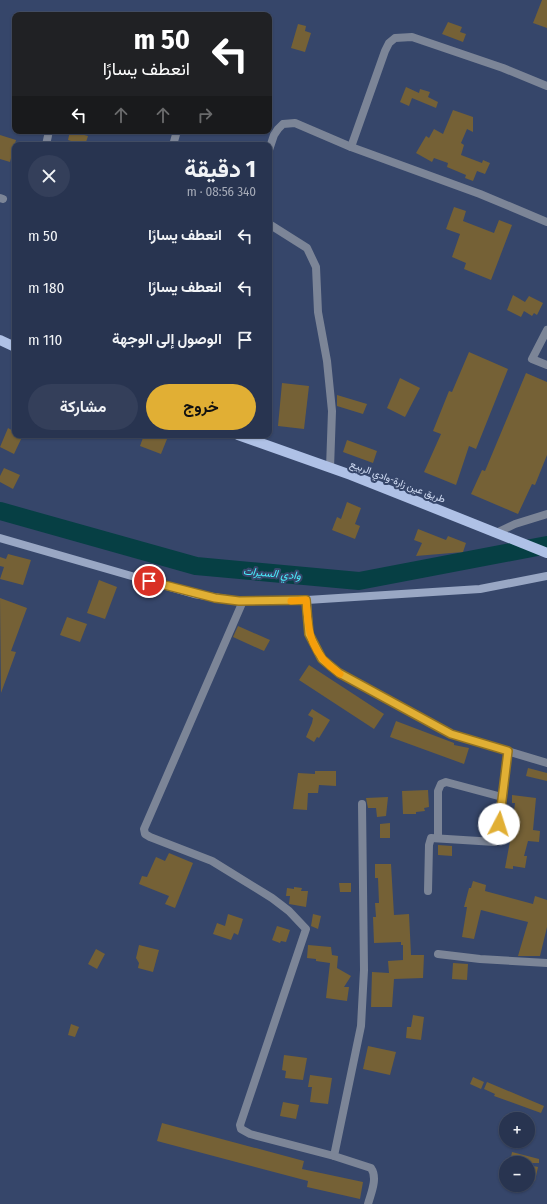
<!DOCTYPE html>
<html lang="ar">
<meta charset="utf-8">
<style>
:root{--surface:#283450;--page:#343f5a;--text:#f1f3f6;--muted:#a5aab7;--line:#444f67;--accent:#e1af34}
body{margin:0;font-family:"Fira Sans Condensed",Vazirmatn,sans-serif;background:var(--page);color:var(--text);direction:rtl;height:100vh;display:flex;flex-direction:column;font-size:15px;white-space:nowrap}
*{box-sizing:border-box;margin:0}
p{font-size:13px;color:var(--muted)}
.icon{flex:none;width:22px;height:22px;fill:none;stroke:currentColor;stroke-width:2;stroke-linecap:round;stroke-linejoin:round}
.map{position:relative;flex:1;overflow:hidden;direction:ltr}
.details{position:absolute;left:12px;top:142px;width:260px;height:296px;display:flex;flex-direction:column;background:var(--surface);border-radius:8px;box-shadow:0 1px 3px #0004,0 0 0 1px var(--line);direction:rtl}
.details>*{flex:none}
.hud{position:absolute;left:12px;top:12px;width:260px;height:122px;border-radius:8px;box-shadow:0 1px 3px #0004,0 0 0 1px var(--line);direction:rtl;background:#202124;color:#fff;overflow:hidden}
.fabs{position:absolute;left:499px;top:1112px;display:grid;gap:8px}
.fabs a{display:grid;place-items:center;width:36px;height:36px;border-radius:50%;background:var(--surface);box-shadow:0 1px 3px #0004,0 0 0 1px var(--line);font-size:20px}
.pin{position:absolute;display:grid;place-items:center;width:34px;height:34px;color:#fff;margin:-17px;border:2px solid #fff;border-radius:50%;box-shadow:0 1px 4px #0007}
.me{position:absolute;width:44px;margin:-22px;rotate:5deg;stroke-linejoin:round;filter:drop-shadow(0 0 3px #0008)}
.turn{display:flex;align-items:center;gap:14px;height:84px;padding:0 16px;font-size:18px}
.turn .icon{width:52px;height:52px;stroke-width:2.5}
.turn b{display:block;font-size:28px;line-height:34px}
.lanes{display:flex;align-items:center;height:38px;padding:0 16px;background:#0003;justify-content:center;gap:20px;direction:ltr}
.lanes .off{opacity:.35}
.round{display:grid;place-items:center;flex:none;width:42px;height:42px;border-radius:21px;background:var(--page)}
.headline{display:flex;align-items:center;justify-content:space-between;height:68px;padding:0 16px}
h1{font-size:24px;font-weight:700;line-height:30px}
.primary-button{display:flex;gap:8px;margin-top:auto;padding:8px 16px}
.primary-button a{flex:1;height:46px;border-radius:24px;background:var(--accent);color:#111;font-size:16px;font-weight:700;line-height:46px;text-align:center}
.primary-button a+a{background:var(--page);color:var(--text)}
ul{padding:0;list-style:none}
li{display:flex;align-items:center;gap:12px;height:52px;padding:0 16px}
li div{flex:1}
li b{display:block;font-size:15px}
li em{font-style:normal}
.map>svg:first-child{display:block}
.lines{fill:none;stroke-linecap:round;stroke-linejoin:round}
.river{stroke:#063f44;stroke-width:18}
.building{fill:#756136}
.street{stroke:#7c8597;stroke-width:8}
.secondary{stroke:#99a7c4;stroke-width:8}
.primary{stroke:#afc1e6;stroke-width:10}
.route-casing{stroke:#927222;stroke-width:10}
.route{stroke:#e1af34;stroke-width:7}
.slow{stroke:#f59e0b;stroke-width:7}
.labels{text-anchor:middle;stroke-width:4;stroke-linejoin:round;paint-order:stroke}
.street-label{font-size:10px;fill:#d6e1f8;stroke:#36466a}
.water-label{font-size:11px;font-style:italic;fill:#49eeff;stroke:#36466a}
</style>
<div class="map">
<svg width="547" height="1204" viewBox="0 0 547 1204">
<rect width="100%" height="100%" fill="#36466a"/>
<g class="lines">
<!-- river -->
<path class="river" d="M0,511L196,566L359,581L547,545"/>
</g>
<!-- building -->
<g class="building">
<path d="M542,0H547V28L533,23Z"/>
<path d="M448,22L462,27L460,32L466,34L463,42L442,34Z"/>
<path d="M298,24L306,26L305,31L311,33L305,52L291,48Z"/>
<path d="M406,87L419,93L420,89L430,92L428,97L438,102L436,108L412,98L409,106L400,102Z"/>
<path d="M453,110L473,117V132L467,129L461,143L464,145L461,155L482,163L483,160L490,163L485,174L477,171L473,181L465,178L466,175L447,167L448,163L434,158L432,162L416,153L426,136L429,138L434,129L443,134Z"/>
<path d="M70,131L88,136L85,145H70L71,141L68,140Z"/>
<path d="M0,135L16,140L10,162L0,159Z"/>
<path d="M454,207L466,211L463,221L494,233L499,220L512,225L491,280L464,269L466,263L452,257L460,234L446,229Z"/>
<path d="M513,295L525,302L529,296L543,303L537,315L534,313L532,316L524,311L521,317L507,310Z"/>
<path d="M469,352L508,369L476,449L469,446L456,485L424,472L441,434L433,431L449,391L452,392Z"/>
<path d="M526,373L547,382V455L535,485L532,484L518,514L471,494L482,470L485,471Z"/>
<path d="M400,378L420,388L405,417L387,408Z"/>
<path d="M282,383L309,386L304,429L278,426Z"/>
<path d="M337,395L367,404L363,414L337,406Z"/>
<path d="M8,428L15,432V435H23L14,454L0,447Z"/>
<path d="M144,435H156L167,439L161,454L140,446Z"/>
<path d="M347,440L377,451L373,463L343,452Z"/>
<path d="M4,468L20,475L13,489L0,482V476Z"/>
<path d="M347,502L361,508L355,524L360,526L355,539L332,530L337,517L341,519Z"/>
<path d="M418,529L446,540L448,536L466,543L463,552L416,556L422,543L414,540Z"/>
<path d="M8,554L31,560L23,585L0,579L4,567L0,566V557L6,559Z"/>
<path d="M99,580L117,587L105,619L87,613Z"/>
<path d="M0,598L27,608L11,651L16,652L1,693Z"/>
<path d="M67,617L87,624L80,642L60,635Z"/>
<path d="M238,626L270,640L264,651L233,637Z"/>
<path d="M309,665L384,714L374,729L299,680Z"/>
<path d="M312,709L330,720L319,738L317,737L314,742L306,737L312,723L313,718L308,715Z"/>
<path d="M396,721L454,743V745L469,748L464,764L390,737Z"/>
<path d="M528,768L547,773V781L526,776Z"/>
<path d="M315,771H336V786L319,785L318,793H308L307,810L293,809L298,773L315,774Z"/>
<path d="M428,790L429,807L424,808L425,811L416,812V814H403L402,791Z"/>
<path d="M512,795L536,798L533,830L540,831L539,842L528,841L524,856H527L525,868L513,866V869L505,868L511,836L507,835L508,826H512L515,803H512Z"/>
<path d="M388,797L386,816L377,817L376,808H368L366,798Z"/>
<path d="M390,823V838H380V824Z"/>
<path d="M438,845L452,846V856L438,855Z"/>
<path d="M169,853L193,863L175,908L165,904L169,896L139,884L142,876L147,877L156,857L165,861Z"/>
<path d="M375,864H391L394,915L409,914L411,955H424L423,978L394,979L392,1007H371L372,972L389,973L388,961L403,960V945H401V942L374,943L373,917H376L375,903H379L378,878H375Z"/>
<path d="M473,881L486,885L485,891L533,904L535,896L547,900V927L540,956H518L528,922L481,910L474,939L462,937L467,907H464L469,888H471Z"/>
<path d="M339,883H351V892H340Z"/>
<path d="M294,887L302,888L301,891H308L306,907L289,904L290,896H286L287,888L294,889Z"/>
<path d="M228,914L243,919L238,935L234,933L231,940L213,934L217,923L225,926Z"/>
<path d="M313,914L321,916L318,929L311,926Z"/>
<path d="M277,926L290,930L286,942L281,941L280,943L272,940Z"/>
<path d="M139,945L159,950L153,972L138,968L139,963L136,958Z"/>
<path d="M308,945L331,947L332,955L338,956L337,968L351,976L344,987H349L347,1001L326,998L330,963L316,961V959L307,958Z"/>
<path d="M96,949L105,954L97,969L88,964Z"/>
<path d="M453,963L468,964L467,980L452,979Z"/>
<path d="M413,1015L424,1017L421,1040L406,1038L407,1027H411Z"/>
<path d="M71,1024L79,1027L75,1037L68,1035Z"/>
<path d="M368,1046L396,1052L390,1075L363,1069Z"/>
<path d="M284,1055L307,1058L303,1080L285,1078L286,1071L282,1070Z"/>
<path d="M310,1075L332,1078L328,1104L310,1102L312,1087H308Z"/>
<path d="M473,1077L484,1082L481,1089L470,1084Z"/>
<path d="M487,1082L544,1106L541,1113L494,1096L495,1094L484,1089Z"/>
<path d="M283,1102L299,1105L296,1119L280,1116Z"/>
<path d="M162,1123L304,1161L302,1169L363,1182L360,1199L307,1187L308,1181L157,1141Z"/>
<path d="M512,1152L539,1159V1163H510Z"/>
<path d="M528,1165L538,1167L535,1181L528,1179Z"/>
</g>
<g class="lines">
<!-- street -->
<g class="street">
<path d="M46,145L49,131"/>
<path d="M173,145L177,131"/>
<path d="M351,147L385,51L389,43L395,38L412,37L503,68L547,86"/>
<path d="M269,150L274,135L278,129L283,124L295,123L351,147L480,194L547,222"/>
<path d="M0,198L3,199"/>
<path d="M269,224L307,248L316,267L318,312L327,361L332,411L330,468"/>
<path d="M547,330L532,359L547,365"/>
<path d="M496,533L515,524L547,514"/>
<path d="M307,600L309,634L322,659L339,673L451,734L547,763"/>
<path d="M243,601L144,829L145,834L150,837L212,861L272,898L289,911L306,929L240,1125L241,1129L250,1134L334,1156"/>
<path d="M362,804L364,970L361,1026L334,1156L371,1168C378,1178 371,1193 368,1204"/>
<path d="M438,838V791L441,784L446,782L502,797"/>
<path d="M428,891L429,845L431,838L495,842L498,838L508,751"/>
<path d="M438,954L480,959L547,963"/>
</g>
<!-- secondary -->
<path class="secondary" d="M0,538L194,594L239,601L307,600L480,589L547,576"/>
<!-- primary -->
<g class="primary">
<path d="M0,340L15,347"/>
<path d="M238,435L351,475L547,553"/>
</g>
</g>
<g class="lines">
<defs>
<path id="route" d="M149,581L215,598L239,601L306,600L309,634L322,659L339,673L451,734L508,751L499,824"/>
</defs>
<!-- route casing -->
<use href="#route" class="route-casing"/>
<!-- route -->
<use href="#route" class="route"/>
<!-- slow -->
<path class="slow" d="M291,601L306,600C309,635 310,653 340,674"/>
</g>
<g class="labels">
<!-- street labels -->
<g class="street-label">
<text transform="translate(398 481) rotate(21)" y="4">طريق عين زارة-وادي الربيع</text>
</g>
<!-- water labels -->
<g class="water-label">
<text transform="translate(272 573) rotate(5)" y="4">وادي السيرات</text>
</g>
</g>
</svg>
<div class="fabs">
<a>+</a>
<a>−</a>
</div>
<div class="pin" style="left:149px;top:581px;background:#d93025"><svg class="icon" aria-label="arrive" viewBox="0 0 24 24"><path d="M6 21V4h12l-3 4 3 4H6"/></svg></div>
<svg class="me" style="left:499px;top:824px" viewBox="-20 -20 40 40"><circle r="19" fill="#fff"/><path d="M0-13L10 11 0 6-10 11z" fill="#e1af34"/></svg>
<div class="hud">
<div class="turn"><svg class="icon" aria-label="left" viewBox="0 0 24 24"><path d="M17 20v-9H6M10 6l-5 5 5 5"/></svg><div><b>50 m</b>انعطف يسارًا</div></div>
<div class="lanes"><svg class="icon" aria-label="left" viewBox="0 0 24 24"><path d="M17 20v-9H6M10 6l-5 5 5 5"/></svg><svg class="icon off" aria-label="ahead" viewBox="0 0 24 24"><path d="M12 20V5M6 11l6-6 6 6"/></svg><svg class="icon off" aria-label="ahead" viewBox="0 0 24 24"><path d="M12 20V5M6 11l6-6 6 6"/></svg><svg class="icon off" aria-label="right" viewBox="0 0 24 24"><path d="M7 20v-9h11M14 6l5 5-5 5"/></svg></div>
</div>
<section class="details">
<div class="headline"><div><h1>1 دقيقة</h1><p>340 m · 08:56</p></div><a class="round"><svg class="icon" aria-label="close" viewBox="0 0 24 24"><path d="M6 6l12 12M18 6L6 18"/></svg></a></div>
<ul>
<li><svg class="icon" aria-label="left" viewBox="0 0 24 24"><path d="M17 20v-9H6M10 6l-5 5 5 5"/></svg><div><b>انعطف يسارًا</b></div><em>50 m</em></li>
<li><svg class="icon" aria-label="left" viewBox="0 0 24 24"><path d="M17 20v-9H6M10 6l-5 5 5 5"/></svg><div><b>انعطف يسارًا</b></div><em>180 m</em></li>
<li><svg class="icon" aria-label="arrive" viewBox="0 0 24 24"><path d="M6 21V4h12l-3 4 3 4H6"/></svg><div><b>الوصول إلى الوجهة</b></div><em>110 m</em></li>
</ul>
<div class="primary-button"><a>خروج</a><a>مشاركة</a></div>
</section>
</div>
